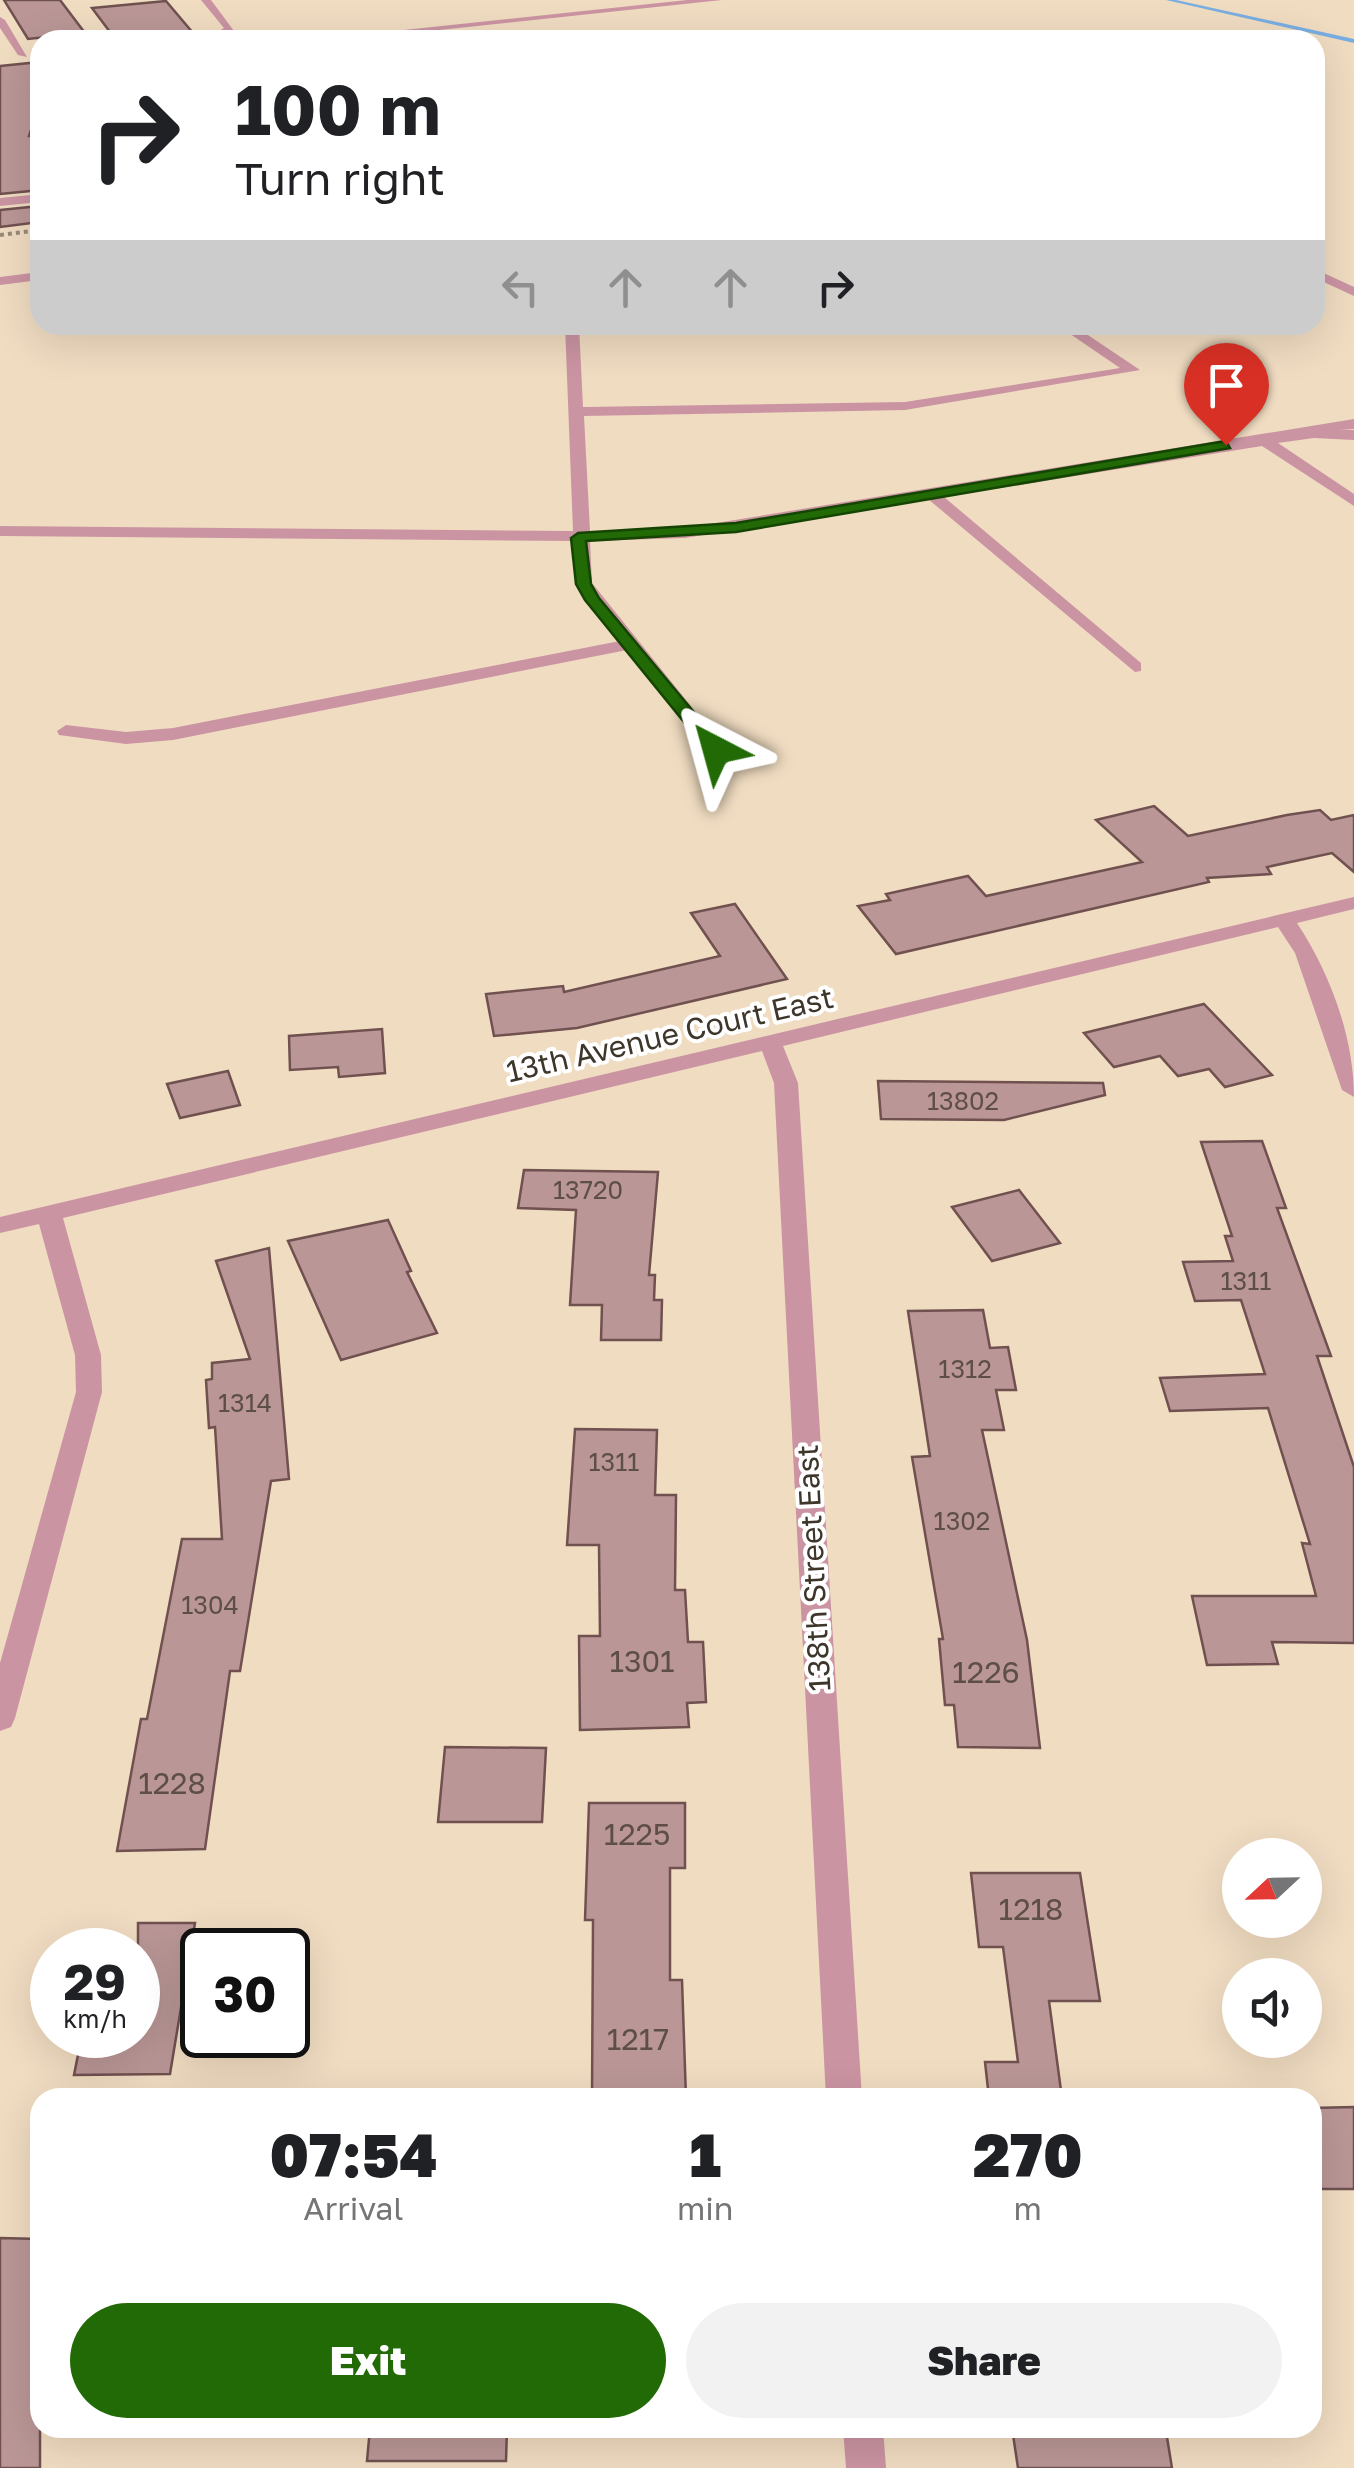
<!DOCTYPE html>
<style>
:root{--surface:#fff;--page:#f2f2f2;--text:#202124;--muted:#757577;--accent:#216a05}
body{margin:0;font-family:"Golos Text",sans-serif;background:var(--page);color:var(--text);height:100vh;display:flex;flex-direction:column;font-size:38px;white-space:nowrap}
*{box-sizing:border-box;margin:0}
p{font-size:32px;color:var(--muted)}
.icon{flex:none;width:55px;height:55px;fill:none;stroke:currentColor;stroke-width:2;stroke-linecap:round;stroke-linejoin:round}
.map{position:relative;flex:1;overflow:hidden}
.sheet{position:absolute;left:30px;top:2088px;width:1292px;height:350px;display:flex;flex-direction:column;background:var(--surface);border-radius:30px;box-shadow:0 10px 40px #0002}
.sheet>*{flex:none}
.top-card{position:absolute;left:30px;top:30px;width:1295px;height:305px;border-radius:30px;box-shadow:0 10px 40px #0002;background:#fff;color:var(--text);overflow:hidden}
.needle{width:65px;rotate:248deg}
.buttons{position:absolute;left:1222px;top:1838px;display:grid;gap:20px}
.buttons a{display:grid;place-items:center;width:100px;height:100px;border-radius:50%;background:var(--surface);box-shadow:0 10px 40px #0002;font-size:50px}
.speed{position:absolute;left:30px;top:1928px;display:flex;gap:20px;font-size:50px;font-weight:700;text-align:center}
.speed>*{display:grid;place-content:center;width:130px;height:130px;border-radius:50%;background:var(--surface);box-shadow:0 10px 40px #0002;line-height:1}
.speed small{font-size:25px;font-weight:400}
.speed .limit{border:5px solid #111;border-radius:15px;background:#fff;color:#111}
.pin{position:absolute;display:grid;place-items:center;width:85px;height:85px;color:#fff;margin:-102px -42px;border-radius:50% 50% 50% 0;rotate:-45deg;box-shadow:0 0 10px #0007}
.pin .icon{rotate:45deg}
.me{position:absolute;width:110px;margin:-55px;rotate:321deg;stroke-linejoin:round;filter:drop-shadow(0 0 8px #0008)}
.turn{display:flex;align-items:center;gap:35px;height:210px;padding:0 40px;font-size:45px}
.turn .icon{width:130px;height:130px;stroke-width:2.5}
.turn b{display:block;font-size:70px;line-height:85px}
.lanes{display:flex;align-items:center;height:95px;padding:0 40px;background:#0003;justify-content:center;gap:50px;direction:ltr}
.lanes .off{opacity:.35}
.eta{display:flex;justify-content:space-evenly;align-items:center;height:170px;text-align:center}
.eta b{font-size:60px;font-weight:800;line-height:70px}
.action{display:flex;gap:20px;margin-top:auto;padding:20px 40px}
.action a{flex:1;height:115px;border-radius:60px;background:var(--accent);color:#fff;font-size:40px;font-weight:800;line-height:115px;text-align:center}
.action a+a{background:var(--page);color:var(--text)}
.map>svg:first-child{display:block}
.lines{fill:none;stroke-linecap:round;stroke-linejoin:round}
.stream{fill:#79aee2;fill-rule:evenodd}
.building{fill:#ba9796;stroke:#705150;stroke-width:2.5}
.path{stroke:#998b78;stroke-width:4;stroke-dasharray:4 4;stroke-linecap:butt}
.minor{fill:#cb94a3;fill-rule:evenodd}
.route{fill:#216a05;stroke:#154503;stroke-width:2.5}
.labels{text-anchor:middle;stroke-width:8;stroke-linejoin:round;paint-order:stroke}
.number-label{font-size:25px;fill:#5d4e46}
.street-label{font-size:30px;fill:#3e362b;stroke:#fff}
.near-number-label{font-size:30px;fill:#5d4e46}
</style>
<div class="map">
<svg width="1354" height="2468" viewBox="0 0 1354 2468">
<rect width="100%" height="100%" fill="#f0dcc1"/>
<g class="lines">
<!-- stream -->
<path class="stream" d="M1166,0H1176L1354,39V43Z"/>
</g>
<!-- building -->
<g class="building">
<path d="M4,0H60L85,33L28,39Z"/>
<path d="M166,1L193,33L116,40L92,8Z"/>
<path d="M40,62V103L29,136H40V190L0,194V66Z"/>
<path d="M40,206V222L0,227V210Z"/>
<path d="M1154,806L1188,836L1287,815L1320,810L1331,820L1354,815V872L1332,853L1267,867L1271,874L1207,878L1209,882L896,954L858,906L890,900L886,894L968,876L986,896L1142,862L1096,820Z"/>
<path d="M735,904L787,979L577,1028L494,1036L486,994L563,986L564,992L720,956L691,913Z"/>
<path d="M1204,1004L1272,1075L1225,1087L1209,1069L1178,1076L1160,1056L1114,1067L1084,1033Z"/>
<path d="M382,1029L385,1073L339,1077L338,1067L290,1070L289,1036Z"/>
<path d="M228,1071L240,1105L180,1118L167,1084Z"/>
<path d="M878,1081L1103,1083L1105,1095L1004,1120L881,1119Z"/>
<path d="M1262,1141L1286,1208H1277L1331,1356H1317L1354,1467V1643L1272,1642L1278,1664L1207,1665L1192,1596H1316L1302,1543L1310,1544L1268,1408L1170,1411L1160,1378L1265,1374L1241,1300L1195,1301L1183,1262L1233,1261L1225,1236H1232L1201,1142Z"/>
<path d="M524,1170L658,1172L649,1275H655L654,1300H662L661,1340H601L602,1305H570L576,1210L518,1208Z"/>
<path d="M1019,1190L1060,1243L992,1261L952,1207Z"/>
<path d="M388,1220L411,1271L407,1272L437,1333L341,1360L288,1241Z"/>
<path d="M269,1248L289,1479L271,1481L240,1671H230L205,1849L117,1851L141,1719H147L182,1539H222L215,1427L209,1428L206,1380L212,1379V1363L250,1359L216,1261Z"/>
<path d="M983,1310L990,1348L1008,1347L1016,1390H996L1004,1430H982L1027,1640L1040,1748L958,1747L954,1705H945L939,1639H943L912,1457L930,1456L908,1311Z"/>
<path d="M575,1429L657,1430L655,1495H676L675,1590H685L688,1642H703L706,1702L687,1703L689,1727L580,1730L579,1636H600L599,1545H567Z"/>
<path d="M445,1747L546,1748L542,1822H438Z"/>
<path d="M589,1803H685V1868H670V1980H682L686,2098H592L593,1920H585Z"/>
<path d="M971,1873H1080L1100,2001H1049L1062,2098H989L985,2062H1018L1003,1947H979Z"/>
<path d="M138,1923H195L170,2074L74,2075L82,2035H138Z"/>
<path d="M1354,2107V2189H1312V2108Z"/>
<path d="M0,2238L40,2239V2468H0Z"/>
<path d="M370,2428H507L506,2461H367Z"/>
<path d="M1012,2428L1166,2431L1172,2468H1018Z"/>
</g>
<g class="lines">
<!-- path -->
<path class="path" d="M0,235L40,230"/>
<!-- minor -->
<g class="minor">
<path d="M201,0H211L234,31L225,40H170L210,37L224,28Z"/>
<path d="M687,0H722L346,40H310Z"/>
<path d="M0,17L5,20L27,57L18,55L0,28Z"/>
<path d="M40,194V202L0,206V198Z"/>
<path d="M1315,269L1354,287V296L1315,278Z"/>
<path d="M40,272V280L0,285V277Z"/>
<path d="M565,325H579L583,407L905,402L1120,368L1057,325H1073L1140,370L905,410L584,416L590,531L685,528L1354,419V429L1340,430H1354V440L1314,438L1278,443L1354,494V506L1262,446L944,497L1141,663V671L1135,672L928,499L685,538L590,541L592,583L723,746L726,750L716,756L709,754L627,650L173,740L126,744L59,735L57,731L66,725L126,732L173,728L620,641L576,584L574,541L0,536V526L573,531Z"/>
<path d="M1354,897V909L1297,923C1330,973 1354,1037 1354,1097L1342,1090L1295,953L1278,927L783,1046L798,1083L862,2098H826L774,1083L762,1051L63,1218L101,1355L102,1392L15,1718L11,1727L0,1731V1663L76,1392L75,1355L39,1224L0,1233V1217Z"/>
<path d="M843,2428H883L886,2468H846Z"/>
</g>
</g>
<!-- route -->
<path class="route" d="M1226,441L1230,448L736,532L586,541L591,584L599,598L722,746L725,750L716,755L710,754L585,600L576,584L571,538L578,533L736,523Z"/>
<g class="labels">
<!-- number labels -->
<g class="number-label">
<text x="963" y="1110">13802</text>
<text x="588" y="1199">13720</text>
<text x="1246" y="1290">1311</text>
<text x="965" y="1378">1312</text>
<text x="245" y="1412">1314</text>
<text x="614" y="1471">1311</text>
<text x="962" y="1530">1302</text>
<text x="210" y="1614">1304</text>
</g>
<!-- street labels -->
<g class="street-label">
<text transform="translate(670 1035) rotate(-13)" y="10">13th Avenue Court East</text>
<text transform="translate(814 1568) rotate(-93)" y="10">138th Street East</text>
</g>
<!-- near-number labels -->
<g class="near-number-label">
<text x="642" y="1672">1301</text>
<text x="986" y="1683">1226</text>
<text x="172" y="1794">1228</text>
<text x="637" y="1845">1225</text>
<text x="1031" y="1920">1218</text>
<text x="638" y="2050">1217</text>
</g>
</g>
</svg>
<div class="buttons">
<a><svg class="needle" viewBox="-14 -14 28 28"><path d="M0-13l5 13h-10z" fill="#e53935"/><path d="M0 13l5-13h-10z" fill="#757577"/></svg></a>
<a><svg class="icon" aria-label="sound" viewBox="0 0 24 24"><path d="M4 9h4l5-4v14l-5-4H4zM17 9q2 3 0 6"/></svg></a>
</div>
<div class="speed"><div>29<small>km/h</small></div><div class="limit">30</div></div>
<div class="pin" style="left:1226px;top:445px;background:#d93025"><svg class="icon" aria-label="arrive" viewBox="0 0 24 24"><path d="M6 21V4h12l-3 4 3 4H6"/></svg></div>
<svg class="me" style="left:716px;top:750px" viewBox="-20 -20 40 40"><path d="M0-17L14 15 0 8-14 15z" fill="#216a05" stroke="#fff" stroke-width="4"/></svg>
<div class="top-card">
<div class="turn"><svg class="icon" aria-label="right" viewBox="0 0 24 24"><path d="M7 20v-9h11M14 6l5 5-5 5"/></svg><div><b>100 m</b>Turn right</div></div>
<div class="lanes"><svg class="icon off" aria-label="left" viewBox="0 0 24 24"><path d="M17 20v-9H6M10 6l-5 5 5 5"/></svg><svg class="icon off" aria-label="ahead" viewBox="0 0 24 24"><path d="M12 20V5M6 11l6-6 6 6"/></svg><svg class="icon off" aria-label="ahead" viewBox="0 0 24 24"><path d="M12 20V5M6 11l6-6 6 6"/></svg><svg class="icon" aria-label="right" viewBox="0 0 24 24"><path d="M7 20v-9h11M14 6l5 5-5 5"/></svg></div>
</div>
<section class="sheet">
<div class="eta">
<div><b>07:54</b><p>Arrival</p></div>
<div><b>1</b><p>min</p></div>
<div><b>270</b><p>m</p></div>
</div>
<div class="action"><a>Exit</a><a>Share</a></div>
</section>
</div>
